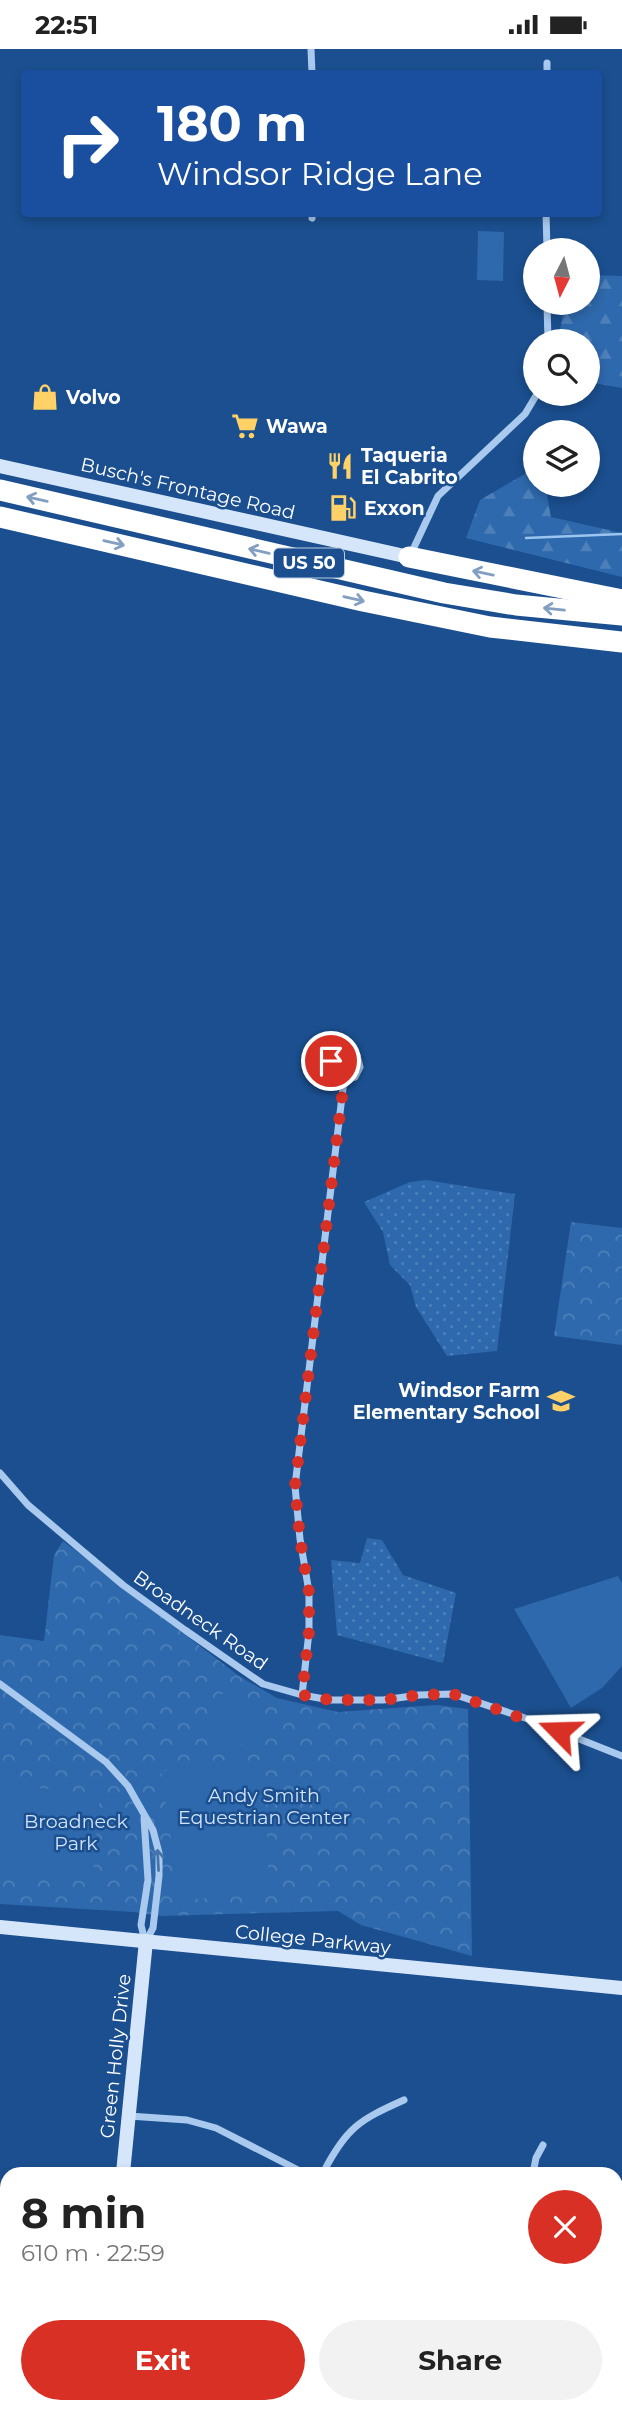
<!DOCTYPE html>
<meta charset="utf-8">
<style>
:root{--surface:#fff;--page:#f2f2f2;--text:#222;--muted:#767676;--accent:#d93025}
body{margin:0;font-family:Montserrat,sans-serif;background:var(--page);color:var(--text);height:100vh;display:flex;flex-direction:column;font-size:26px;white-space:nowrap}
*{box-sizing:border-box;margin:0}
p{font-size:23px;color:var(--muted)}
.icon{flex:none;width:38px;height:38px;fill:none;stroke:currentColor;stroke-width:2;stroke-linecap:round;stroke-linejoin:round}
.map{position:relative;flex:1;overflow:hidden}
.sheet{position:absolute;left:0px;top:2118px;width:623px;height:247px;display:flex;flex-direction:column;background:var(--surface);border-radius:21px 21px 0 0;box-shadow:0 4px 10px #0003}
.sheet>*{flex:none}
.banner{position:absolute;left:21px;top:21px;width:581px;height:147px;border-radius:7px;box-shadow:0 4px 10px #0003;background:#1a4fa0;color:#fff;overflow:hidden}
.needle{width:46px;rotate:186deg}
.buttons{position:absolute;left:523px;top:189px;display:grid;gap:14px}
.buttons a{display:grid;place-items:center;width:77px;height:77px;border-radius:50%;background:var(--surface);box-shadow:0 4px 10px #0003;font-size:35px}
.pin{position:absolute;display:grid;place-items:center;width:60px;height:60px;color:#fff;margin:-30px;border:4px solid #fff;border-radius:50%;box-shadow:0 2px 7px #0007}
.me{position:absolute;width:77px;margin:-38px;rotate:292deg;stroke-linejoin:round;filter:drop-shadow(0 0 5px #0008)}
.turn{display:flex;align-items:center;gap:24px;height:147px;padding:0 21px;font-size:32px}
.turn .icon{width:91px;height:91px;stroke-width:2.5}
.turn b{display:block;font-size:49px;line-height:60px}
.round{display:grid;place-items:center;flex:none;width:74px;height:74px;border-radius:37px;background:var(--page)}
.head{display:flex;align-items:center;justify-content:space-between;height:119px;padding:0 21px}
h1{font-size:42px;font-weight:700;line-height:52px}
.action{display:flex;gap:14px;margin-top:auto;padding:14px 21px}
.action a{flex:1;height:80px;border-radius:42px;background:var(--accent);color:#fff;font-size:28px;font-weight:700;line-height:80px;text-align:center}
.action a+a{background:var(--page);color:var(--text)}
.status{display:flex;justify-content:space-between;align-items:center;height:49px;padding:0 35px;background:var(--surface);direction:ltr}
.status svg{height:19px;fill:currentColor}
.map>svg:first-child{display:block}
.grass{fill:url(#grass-dots)}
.forest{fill:url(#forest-firs)}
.park{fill:url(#park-crowns)}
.pitch{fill:#2e69ad}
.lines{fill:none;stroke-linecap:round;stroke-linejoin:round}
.stream{stroke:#9cc4f0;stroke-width:2.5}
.street{stroke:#a9c9ee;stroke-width:7}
.secondary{stroke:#d6e6fa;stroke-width:14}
.highway{stroke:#fff;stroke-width:21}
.oneway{stroke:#829ec1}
.oneway2{stroke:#4674ac}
.route{stroke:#d93025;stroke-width:12;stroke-dasharray:0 21.6}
.labels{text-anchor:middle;stroke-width:5;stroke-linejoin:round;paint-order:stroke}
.shield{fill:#1b4f8f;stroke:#bbcadd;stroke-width:2}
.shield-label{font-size:18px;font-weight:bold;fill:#fff}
.poi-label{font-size:19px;font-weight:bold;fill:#fff;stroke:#1b4f8f;text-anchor:start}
.street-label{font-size:19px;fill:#fff;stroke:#1b4f8f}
.park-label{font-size:19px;fill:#cfe3fa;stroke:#1b4f8f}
</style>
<div class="status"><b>22:51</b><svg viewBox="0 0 49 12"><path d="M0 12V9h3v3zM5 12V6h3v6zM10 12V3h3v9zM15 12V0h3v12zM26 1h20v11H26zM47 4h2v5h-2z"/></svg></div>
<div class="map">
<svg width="622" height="2364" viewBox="0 0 622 2364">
<defs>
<pattern id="grass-dots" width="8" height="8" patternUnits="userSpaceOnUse" patternTransform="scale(1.75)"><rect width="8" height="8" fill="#2e69ad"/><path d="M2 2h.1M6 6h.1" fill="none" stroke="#4d80b9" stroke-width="1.8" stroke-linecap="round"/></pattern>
<pattern id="forest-firs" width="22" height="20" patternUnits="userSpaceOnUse" patternTransform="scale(1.75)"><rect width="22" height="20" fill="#2e69ad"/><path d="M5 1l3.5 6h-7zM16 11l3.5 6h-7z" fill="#4d80b9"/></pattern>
<pattern id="park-crowns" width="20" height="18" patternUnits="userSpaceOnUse" patternTransform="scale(1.75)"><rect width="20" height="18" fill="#2e69ad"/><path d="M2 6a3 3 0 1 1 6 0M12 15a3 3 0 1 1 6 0" fill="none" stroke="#4d80b9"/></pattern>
</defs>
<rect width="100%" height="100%" fill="#1b4f8f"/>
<!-- grass -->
<g class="grass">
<path d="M426,1131L515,1145L497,1302L447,1307L416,1258L410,1236L390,1216L383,1183L364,1153L410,1133Z"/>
<path d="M367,1489L382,1491L403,1526L456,1544L443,1614L337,1586L331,1511L360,1514Z"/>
</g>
<!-- forest -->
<g class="forest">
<path d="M588,226L622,227V339L588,333V292H558L565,254H588Z"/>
<path d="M535,419L536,436H545L551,468L622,484V528L466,489L480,451Z"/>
</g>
<!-- park -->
<g class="park">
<path d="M571,1173L622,1179V1296L554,1287Z"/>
<path d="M63,1492L239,1627L277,1649L338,1663L436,1656L468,1660L472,1907L361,1876L338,1862L161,1867L133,1863L0,1855V1586L44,1592L54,1506Z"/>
</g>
<!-- pitch -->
<g class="pitch">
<path d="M478,182L504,183L503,232L477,231Z"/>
<path d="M618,1527L622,1534V1617L602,1639L571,1659L514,1560Z"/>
<path d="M225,1643C248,1646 262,1660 264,1683C259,1689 252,1691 245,1694C208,1711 199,1661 225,1643Z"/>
<path d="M265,1711L269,1845L180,1851L161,1722Z"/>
<path d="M0,1735L100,1745L92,1833L0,1825Z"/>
</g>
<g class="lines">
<!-- stream -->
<path class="stream" d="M526,489L622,485"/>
<!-- street -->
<g class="street">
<path d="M311,0L312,24"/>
<path d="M547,24V14"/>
<path d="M546,164L547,201"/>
<path d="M312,169L313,164"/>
<path d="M547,254L548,292"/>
<path d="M410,507L438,447L525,365L537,345"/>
<path d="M0,1424L28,1456L123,1536L185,1581L263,1635L302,1646L330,1651H383L419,1646L453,1645L534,1672L622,1707"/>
<path d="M0,1635L106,1713L128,1737L153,1781L159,1804V1827L153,1879L146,1892"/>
<path d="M302,1646L309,1583V1543L300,1490L295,1437L344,1031L355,1028L360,1018L357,1006C346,999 337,1001 331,1012L333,1025L344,1031"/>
<path d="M144,1769L148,1831L141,1876L145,1892"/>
<path d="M129,2067L187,2071L216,2079L304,2124"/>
<path d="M323,2124C346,2079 359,2071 404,2051"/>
<path d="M533,2124L536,2109L543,2096"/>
<path d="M616,2184H622"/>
<path d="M0,2348L7,2343"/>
<path d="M616,2356L622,2360"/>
<path d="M435,2364V2357"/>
</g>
<!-- secondary -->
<g class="secondary">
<path d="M0,417L409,508"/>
<path d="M0,1878L622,1939"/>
<path d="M123,2124L146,1892"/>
<path d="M109,2364V2357"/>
</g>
<!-- highway -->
<g class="highway">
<path d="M0,441L444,544L516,556L622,566"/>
<path d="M0,468L363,552L490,578L622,593"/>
<path d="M409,508L622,551"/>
</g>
</g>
<!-- one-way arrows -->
<defs><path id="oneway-shaft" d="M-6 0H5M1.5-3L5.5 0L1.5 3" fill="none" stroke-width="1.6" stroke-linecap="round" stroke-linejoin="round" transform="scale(1.75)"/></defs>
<g class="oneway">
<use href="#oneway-shaft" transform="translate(37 450) rotate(-167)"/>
<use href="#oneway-shaft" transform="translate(114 494) rotate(13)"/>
<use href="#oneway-shaft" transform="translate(259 502) rotate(-167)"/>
<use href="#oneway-shaft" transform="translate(483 524) rotate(-168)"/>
<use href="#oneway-shaft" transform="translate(354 550) rotate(13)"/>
<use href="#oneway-shaft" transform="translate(554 560) rotate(-174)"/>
</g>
<use class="oneway2" href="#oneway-shaft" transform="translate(158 1811) rotate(-93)"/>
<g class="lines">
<!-- route -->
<path class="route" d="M331,1012L333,1025L344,1031L295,1437L300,1490L309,1543V1583L302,1646L330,1651H383L419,1646L453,1645L559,1682"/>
</g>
<!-- icons -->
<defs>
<symbol id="shop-bare" viewBox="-9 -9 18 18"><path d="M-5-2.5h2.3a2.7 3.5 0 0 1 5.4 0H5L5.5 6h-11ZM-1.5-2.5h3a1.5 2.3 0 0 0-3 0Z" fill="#ffd166" stroke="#1b4f8f" stroke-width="2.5" paint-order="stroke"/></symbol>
<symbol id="supermarket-bare" viewBox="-9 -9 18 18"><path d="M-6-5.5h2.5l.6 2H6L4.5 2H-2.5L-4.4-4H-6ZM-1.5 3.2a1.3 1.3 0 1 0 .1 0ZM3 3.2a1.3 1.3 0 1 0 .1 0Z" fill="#ffd166" stroke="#1b4f8f" stroke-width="2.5" paint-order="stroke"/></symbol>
<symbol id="restaurant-bare" viewBox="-9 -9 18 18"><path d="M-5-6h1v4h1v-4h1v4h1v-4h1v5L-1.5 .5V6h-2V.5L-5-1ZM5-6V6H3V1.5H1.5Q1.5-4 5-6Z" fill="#ffd166" stroke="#1b4f8f" stroke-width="2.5" paint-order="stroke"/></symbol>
<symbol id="fuel-bare" viewBox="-9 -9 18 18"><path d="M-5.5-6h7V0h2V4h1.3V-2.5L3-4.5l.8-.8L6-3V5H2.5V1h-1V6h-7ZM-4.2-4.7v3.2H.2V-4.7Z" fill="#ffd166" stroke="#1b4f8f" stroke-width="2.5" paint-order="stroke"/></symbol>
<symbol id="school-bare" viewBox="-9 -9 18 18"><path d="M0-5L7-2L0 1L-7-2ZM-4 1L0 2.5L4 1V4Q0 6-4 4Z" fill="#ffd166" stroke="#1b4f8f" stroke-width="2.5" paint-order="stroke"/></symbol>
</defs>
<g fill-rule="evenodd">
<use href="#shop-bare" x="26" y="329" width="38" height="38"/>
<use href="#supermarket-bare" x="226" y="358" width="38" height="38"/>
<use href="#restaurant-bare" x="321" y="398" width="38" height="38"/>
<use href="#fuel-bare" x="324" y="440" width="38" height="38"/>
<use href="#school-bare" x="542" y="1333" width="38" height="38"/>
</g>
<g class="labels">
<!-- shield labels -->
<rect class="shield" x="274" y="499.5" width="70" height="29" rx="5"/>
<g class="shield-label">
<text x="309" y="520">US 50</text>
</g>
<!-- poi labels -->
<g class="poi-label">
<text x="66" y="355">Volvo</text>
<text x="266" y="384">Wawa</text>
<text x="361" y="413">Taqueria<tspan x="361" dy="22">El Cabrito</tspan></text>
<text x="364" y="466">Exxon</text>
<text x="540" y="1348" text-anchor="end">Windsor Farm<tspan x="540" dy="22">Elementary School</tspan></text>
</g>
<!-- street labels -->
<g class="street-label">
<text transform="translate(188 439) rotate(13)" y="7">Busch's Frontage Road</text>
<text transform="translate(201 1571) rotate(35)" y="7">Broadneck Road</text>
<text transform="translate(313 1890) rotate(6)" y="7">College Parkway</text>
<text transform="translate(115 2007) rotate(-84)" y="7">Green Holly Drive</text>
</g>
<!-- park labels -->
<g class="park-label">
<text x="264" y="1753">Andy Smith<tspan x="264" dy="22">Equestrian Center</tspan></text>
<text x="76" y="1779">Broadneck<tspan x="76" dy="22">Park</tspan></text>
</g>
</g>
</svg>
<div class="buttons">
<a><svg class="needle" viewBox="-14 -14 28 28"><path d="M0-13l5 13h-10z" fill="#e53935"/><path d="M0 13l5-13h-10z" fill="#767676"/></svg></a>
<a><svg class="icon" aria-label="search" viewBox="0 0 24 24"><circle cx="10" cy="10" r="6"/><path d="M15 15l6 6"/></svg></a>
<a><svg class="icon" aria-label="layers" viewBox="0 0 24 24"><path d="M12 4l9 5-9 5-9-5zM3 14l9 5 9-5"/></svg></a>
</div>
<div class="pin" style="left:331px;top:1012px;background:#d93025"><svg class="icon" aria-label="arrive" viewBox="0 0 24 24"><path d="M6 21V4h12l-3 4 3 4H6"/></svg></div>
<svg class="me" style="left:559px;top:1682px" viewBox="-20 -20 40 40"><path d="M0-17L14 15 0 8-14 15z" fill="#d93025" stroke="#fff" stroke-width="4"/></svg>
<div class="banner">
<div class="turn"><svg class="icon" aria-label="right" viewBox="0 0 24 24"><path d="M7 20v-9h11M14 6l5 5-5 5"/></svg><div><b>180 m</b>Windsor Ridge Lane</div></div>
</div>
<section class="sheet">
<div class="head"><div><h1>8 min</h1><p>610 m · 22:59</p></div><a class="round" style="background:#d93025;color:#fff"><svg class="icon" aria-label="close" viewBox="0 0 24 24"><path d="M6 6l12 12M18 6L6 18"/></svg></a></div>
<div class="action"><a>Exit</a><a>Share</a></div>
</section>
</div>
